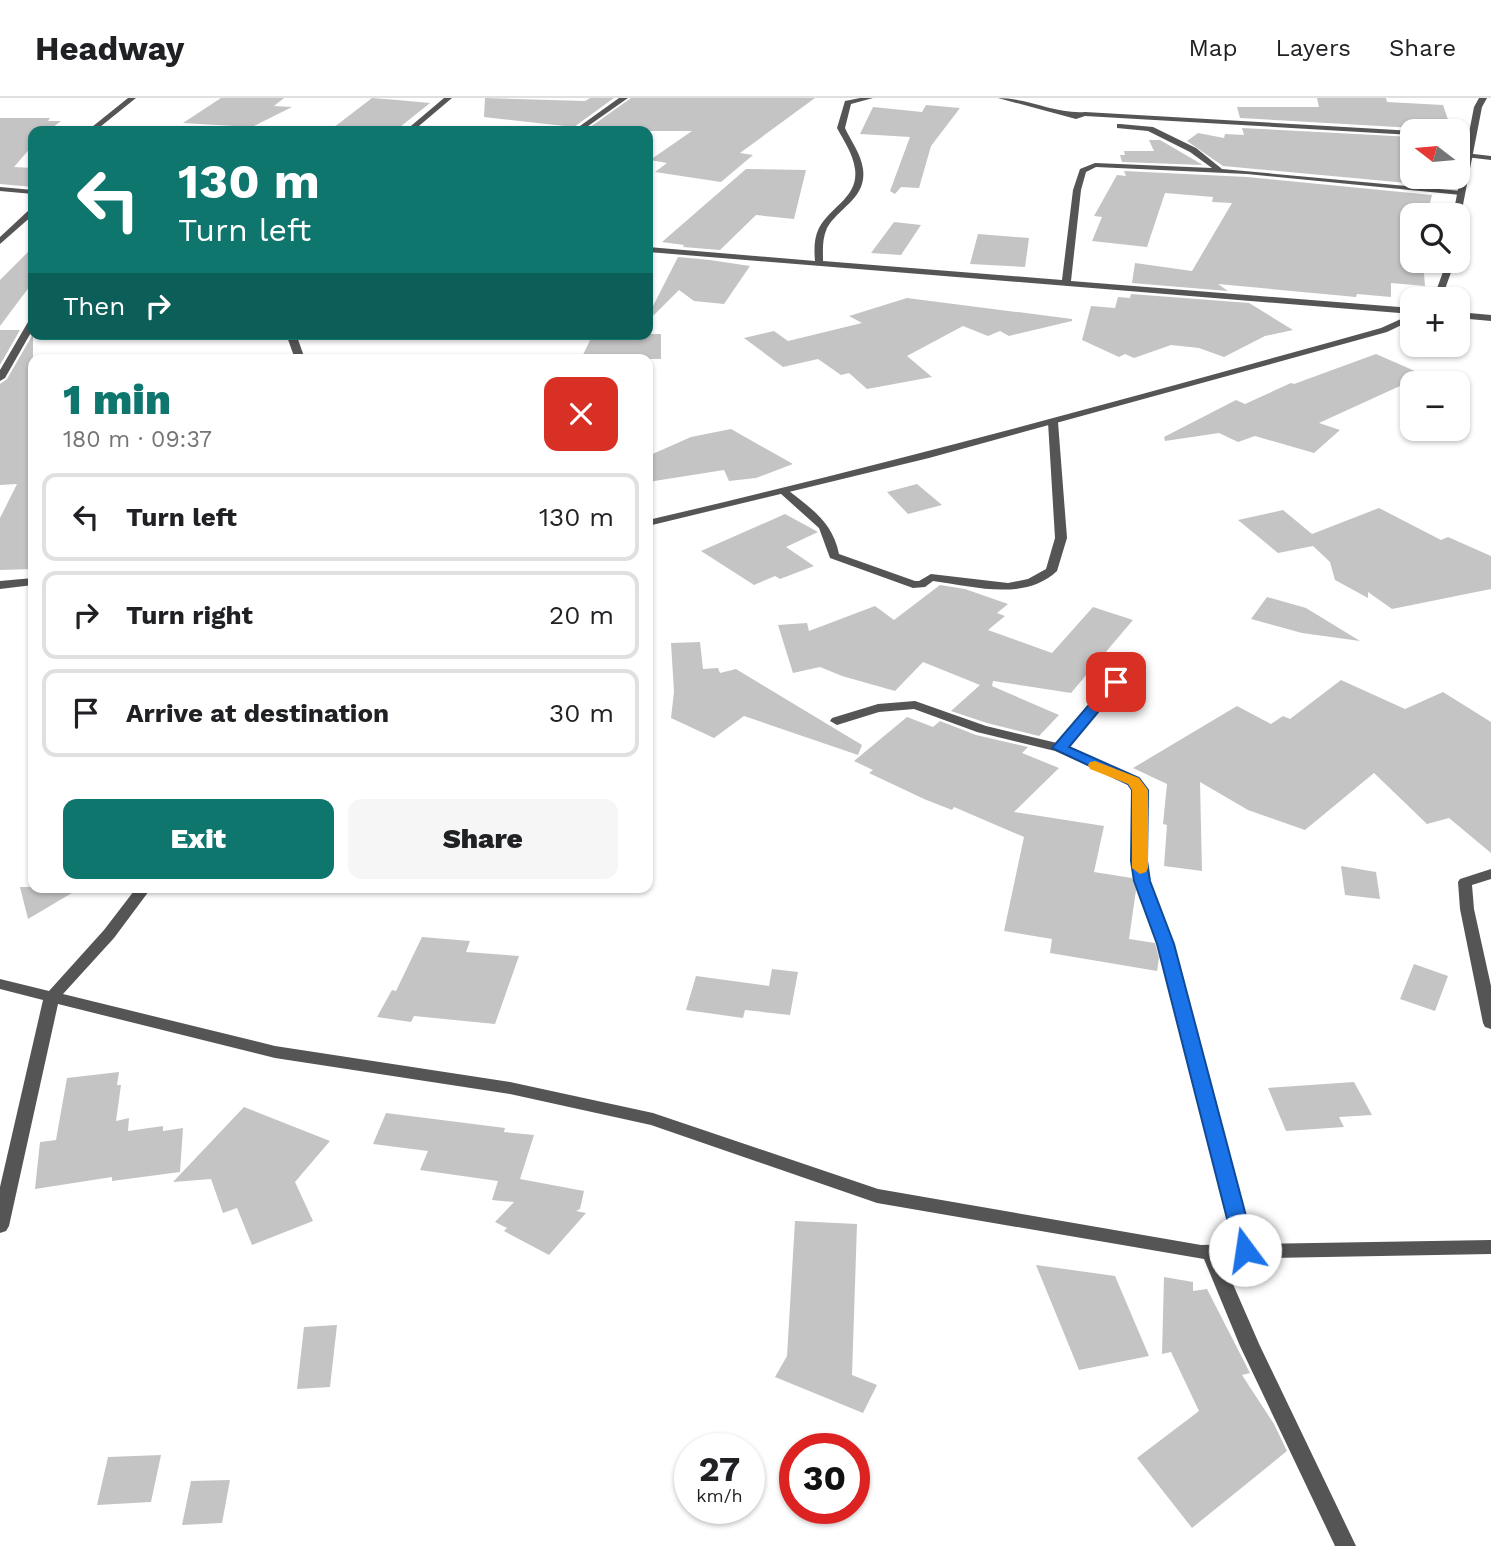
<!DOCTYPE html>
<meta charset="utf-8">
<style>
:root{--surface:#fff;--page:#f6f6f6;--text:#202124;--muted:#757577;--line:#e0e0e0;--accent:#0f766e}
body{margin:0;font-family:"Work Sans",sans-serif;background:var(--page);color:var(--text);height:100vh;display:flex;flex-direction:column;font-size:26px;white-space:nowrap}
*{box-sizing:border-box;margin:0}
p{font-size:23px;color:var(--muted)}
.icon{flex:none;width:38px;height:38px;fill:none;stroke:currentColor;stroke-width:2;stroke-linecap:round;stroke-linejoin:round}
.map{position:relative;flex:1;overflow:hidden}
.details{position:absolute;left:28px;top:256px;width:625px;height:539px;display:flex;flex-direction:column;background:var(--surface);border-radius:14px;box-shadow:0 2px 5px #0004}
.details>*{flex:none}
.hud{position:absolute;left:28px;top:28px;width:625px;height:214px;border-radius:14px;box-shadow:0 2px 5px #0004;background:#0f766e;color:#fff;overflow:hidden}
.needle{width:46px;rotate:286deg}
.buttons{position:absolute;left:1400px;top:21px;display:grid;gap:14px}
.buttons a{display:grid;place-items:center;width:70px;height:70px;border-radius:14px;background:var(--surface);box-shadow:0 2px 5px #0004;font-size:35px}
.speed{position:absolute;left:674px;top:1335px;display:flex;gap:14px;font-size:35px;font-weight:700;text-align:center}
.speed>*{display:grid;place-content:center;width:91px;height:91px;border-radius:50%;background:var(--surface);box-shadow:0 2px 5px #0004;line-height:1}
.speed small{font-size:18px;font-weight:400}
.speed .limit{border:10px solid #d22;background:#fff;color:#111}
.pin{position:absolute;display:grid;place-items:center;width:60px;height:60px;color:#fff;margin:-30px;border-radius:14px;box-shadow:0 4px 10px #0006}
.me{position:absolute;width:77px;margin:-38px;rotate:346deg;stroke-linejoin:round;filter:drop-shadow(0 0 5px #0008)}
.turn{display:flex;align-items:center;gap:24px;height:147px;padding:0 35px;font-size:32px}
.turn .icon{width:91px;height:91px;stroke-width:2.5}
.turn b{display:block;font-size:49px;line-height:60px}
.then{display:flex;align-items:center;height:66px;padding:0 35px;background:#0003;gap:14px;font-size:26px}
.round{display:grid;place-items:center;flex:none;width:74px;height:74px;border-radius:14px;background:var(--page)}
.summary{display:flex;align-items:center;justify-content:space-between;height:119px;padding:0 35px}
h1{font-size:42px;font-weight:800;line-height:52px;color:var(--accent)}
.primary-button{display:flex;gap:14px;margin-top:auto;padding:14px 35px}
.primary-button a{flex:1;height:80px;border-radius:14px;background:var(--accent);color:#fff;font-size:28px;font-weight:800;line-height:80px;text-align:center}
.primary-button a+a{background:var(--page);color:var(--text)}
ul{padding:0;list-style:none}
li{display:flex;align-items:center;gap:21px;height:88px;margin:0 14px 10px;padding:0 21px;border:4px solid var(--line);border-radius:14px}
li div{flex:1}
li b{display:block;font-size:26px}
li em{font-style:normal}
header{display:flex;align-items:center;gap:42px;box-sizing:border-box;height:98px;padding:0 35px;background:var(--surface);border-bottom:2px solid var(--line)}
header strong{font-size:33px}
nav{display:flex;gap:38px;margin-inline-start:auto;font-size:24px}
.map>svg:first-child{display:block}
.building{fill:#c4c4c4}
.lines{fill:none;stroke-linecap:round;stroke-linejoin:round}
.minor{fill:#555;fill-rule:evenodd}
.tertiary{fill:#555;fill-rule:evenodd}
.route{fill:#1a73e8;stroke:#114b97;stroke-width:2}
.slow{fill:#f59e0b}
</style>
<header>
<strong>Headway</strong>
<nav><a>Map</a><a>Layers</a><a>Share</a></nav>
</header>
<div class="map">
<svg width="1491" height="1448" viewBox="0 0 1491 1448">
<rect width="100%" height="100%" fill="#fff"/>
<!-- building -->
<g class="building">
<path d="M221,0H284L274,8L292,9L252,29L183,25Z"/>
<path d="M372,0L397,2L430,5L395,33H329Z"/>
<path d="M485,0L585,3L590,0H614L574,29L484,19Z"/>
<path d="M631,0H815L740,55L753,57L721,84L655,74L667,65L650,62L692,33H615L589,30Z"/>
<path d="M1317,0H1386L1387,4L1443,7L1452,33H1416L1414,30L1240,20L1237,9H1319Z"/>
<path d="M926,7L960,10L931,48L919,90L901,89L895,96L890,93L910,39L860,36L873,9L922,14Z"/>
<path d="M0,20H50L48,23H61L48,33H33V47L14,69L33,70V89L0,86Z"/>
<path d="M1242,30L1412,39V79H1439V88L1223,68L1187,43L1198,35L1224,40L1225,36L1244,37Z"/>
<path d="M1149,42H1160L1203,67L1122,64L1120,57H1125L1124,53H1154Z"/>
<path d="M746,71L806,72L794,121L756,117L720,152L683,149L684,147L662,144Z"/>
<path d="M1124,73L1247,79L1432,97L1429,109L1412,107V163H1423L1425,188L1391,185V199L1357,196L1356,199L1218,186L1228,193L1132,185L1135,165L1192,173L1232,105L1212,104L1213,99L1165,95L1147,149L1092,143L1102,119L1094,118L1117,77L1126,78Z"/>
<path d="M894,124L921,127L901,157L871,155Z"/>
<path d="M978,136L1029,140L1025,169L970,166Z"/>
<path d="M33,149V184L0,228V182Z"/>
<path d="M678,159L710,162L750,168L724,206L694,203L679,192L654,217L650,214Z"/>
<path d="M1131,196L1249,205L1293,232L1265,238L1224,259L1199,250L1171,247L1134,260L1125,256L1119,259L1082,242L1091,208L1115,210L1118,199L1130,200Z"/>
<path d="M907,200L1072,221V223L1009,238L1000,233L988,238L963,228L907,258L932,279L867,291L849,275L841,277L818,261L783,269L744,240L774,233L788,243L862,225L849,218Z"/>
<path d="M0,232H20L0,267Z"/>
<path d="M33,236V471L0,472V420L17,386L0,387V286L7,281Z"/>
<path d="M593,236H661V261H581Z"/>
<path d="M1376,256L1424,277L1319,325L1340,332L1314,355L1255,338L1238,344L1219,335L1165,343L1164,339L1236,302L1245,306L1291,285L1294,286Z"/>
<path d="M731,331L793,366L756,380L729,383L724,372L648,384V358L691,339Z"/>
<path d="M917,386L942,407L908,416L887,394Z"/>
<path d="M1379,410L1441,442L1448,439L1491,458V491L1392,511L1368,494V500L1335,482L1330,464L1313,448L1278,455L1238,422L1283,412L1312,436Z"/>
<path d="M785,416L818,434L786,449L814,468L780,481L775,478L754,487L701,453Z"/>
<path d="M940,487L965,491L1008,506L997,515L1005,518L988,532L1052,555L1093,509L1133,522L1071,595L993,583L992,588L1059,617L1039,638L987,625L951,613L980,587L923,564L895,593L842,578L820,569L793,575L778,527L807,525L809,533L875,508L894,522Z"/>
<path d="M1267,499L1306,510L1360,543L1302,535L1251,521Z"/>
<path d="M700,544L703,571L718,570L720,575L736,571L862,647L858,657L744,618L714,640L671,620L674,594L671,545Z"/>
<path d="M1341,582L1405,611L1443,594L1491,624V755L1449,720L1427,726L1374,675L1305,732L1248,712L1200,684L1202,773L1164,768L1167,727L1163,726L1167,686L1133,670L1237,608L1271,626L1283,618L1290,621Z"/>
<path d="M907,619L933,629L940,623L976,637L1028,649L1022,655L1059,670L1014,714L1104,728L1094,774L1132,780L1136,792L1129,841L1155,845L1159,860L1157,873L1050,855L1052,841L1004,833L1024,739L954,709L952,712L924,701L869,675L873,672L854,663Z"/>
<path d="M1341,768L1376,774L1380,801L1345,797Z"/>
<path d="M20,789H82L28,821Z"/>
<path d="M422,839L470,843L466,854L519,858L495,926L414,918L411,924L377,919L392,892L396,893Z"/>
<path d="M1414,866L1448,878L1435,913L1400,901Z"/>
<path d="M772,871L798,874L790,917L745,912L743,920L686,912L696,878L769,888Z"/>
<path d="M119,974L117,987H121L116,1023L129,1020L128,1033L163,1028V1033L183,1030L180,1074L112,1083V1079L35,1091L40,1044L56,1042L67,980Z"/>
<path d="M1354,984L1372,1017L1339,1019L1344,1029L1286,1033L1268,990Z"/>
<path d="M244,1009L330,1043L295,1084L313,1123L252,1147L237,1110L223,1115L211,1081L173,1084Z"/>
<path d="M386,1015L505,1030L504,1034L534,1037L520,1081L584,1093L580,1111L576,1113L586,1115L549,1157L504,1133L507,1130L495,1124L514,1104L492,1102L498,1083L420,1072L428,1053L373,1046Z"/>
<path d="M795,1123L857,1126L852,1277L877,1287L863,1315L775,1279L787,1258Z"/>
<path d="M1036,1167L1115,1178L1149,1258L1079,1272Z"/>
<path d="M1164,1179L1193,1184V1193L1207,1191L1250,1275L1242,1277L1274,1326L1287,1353L1192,1430L1137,1360L1199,1313L1171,1254L1162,1256Z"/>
<path d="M337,1227L330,1289L297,1291L304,1229Z"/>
<path d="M161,1357L151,1404L97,1407L108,1359Z"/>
<path d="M230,1382L222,1425L182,1427L191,1383Z"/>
</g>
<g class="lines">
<!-- minor -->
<g class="minor">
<path d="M128,0H136L95,33H87Z"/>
<path d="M444,0H452L413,33H405Z"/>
<path d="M619,0H628L581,33H573Z"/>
<path d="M860,0H873L851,6L845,30C851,43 861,56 863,71C867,100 839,109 827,130C822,141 823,152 823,163L1062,182L1073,92L1080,71L1095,65L1212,70L1190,54L1148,33L1117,30V26H1120L1153,29L1196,50L1222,71L1461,93L1465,95L1461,97L1247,76L1096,69L1086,74L1081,92L1071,183L1412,210V216L648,154V149L815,163C814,151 814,140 819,130C831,108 859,99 855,71C853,56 844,43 837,30L845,3Z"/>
<path d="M998,0C1028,0 1055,16 1085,14L1414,33L1412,37L1085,18L1076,21Z"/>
<path d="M1458,36L1476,39L1472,41L1458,40Z"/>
<path d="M1465,55L1491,58V62L1465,59Z"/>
<path d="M0,89L33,92V96L0,93Z"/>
<path d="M30,111H33V117L0,146V139Z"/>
<path d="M1458,214L1491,217V223L1458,220Z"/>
<path d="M33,221V231L5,280L0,283V272L28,224Z"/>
<path d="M286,236H296L305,261H295Z"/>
<path d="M1053,321L1058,324L1067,440L1057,473C1024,504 973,488 933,483L925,489L913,490L830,460L819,430L780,395L785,392L789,393C812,411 833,425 839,456L915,483H919L931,476L1008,485L1028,481L1046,471L1055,440L1048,324Z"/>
<path d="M1116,580L1122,584L1068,649L1138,680L1147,692L1146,763L1149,783L1174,846L1252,1146L1491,1142V1156L1222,1161L1260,1248L1356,1448H1335L1240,1248L1204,1161L877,1105L651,1027L510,996L275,960L58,906L9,1128L6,1133L0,1135V1089L43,902L0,891V881L49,893L104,832L137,789H152L114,840L63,896L275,948L510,984L653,1015L878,1091L1201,1147L1234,1146L1158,846L1135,783L1132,763L1133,692L1128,686L1055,653L977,634L914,611L879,614L837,627L830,623L832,620L878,606L915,603L986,628L1057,645L1112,581Z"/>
<path d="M1491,771V781L1472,787L1474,811L1491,888V931L1485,929L1483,925L1460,811L1458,784L1460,781Z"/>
</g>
<!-- tertiary -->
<g class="tertiary">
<path d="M1479,0H1487L1482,9L1461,117L1458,119V117H1453L1474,9Z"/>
<path d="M1447,163H1455L1444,194L1438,201H1429L1436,193Z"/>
<path d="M1412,216V222L1387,234L929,360L648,428V422C894,365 1137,298 1381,230Z"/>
<path d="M33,480V487L0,491V483Z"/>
</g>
</g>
<!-- route -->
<path class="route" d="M1116,579L1123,584L1069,649L1139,680L1148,692L1147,763L1150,783L1174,846L1255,1152L1252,1158L1245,1161L1238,1158L1235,1152L1157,846L1134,783L1131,763L1132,692L1128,686L1052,650L1111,581Z"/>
<!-- slow -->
<path class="slow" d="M1095,663L1139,680L1148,692V770L1146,774L1140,776L1132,770V692L1128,686L1090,671L1088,667L1090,664Z"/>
</svg>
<div class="buttons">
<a><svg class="needle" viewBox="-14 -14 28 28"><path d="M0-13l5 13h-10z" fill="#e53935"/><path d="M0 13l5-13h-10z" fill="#757577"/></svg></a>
<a><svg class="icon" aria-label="search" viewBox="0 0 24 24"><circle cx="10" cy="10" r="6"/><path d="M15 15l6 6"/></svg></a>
<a>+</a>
<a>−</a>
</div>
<div class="speed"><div>27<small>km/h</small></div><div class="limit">30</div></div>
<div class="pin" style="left:1116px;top:584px;background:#d93025"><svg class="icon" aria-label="arrive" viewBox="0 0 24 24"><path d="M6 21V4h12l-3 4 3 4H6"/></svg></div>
<svg class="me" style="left:1245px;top:1152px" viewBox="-20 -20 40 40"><circle r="19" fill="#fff"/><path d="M0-13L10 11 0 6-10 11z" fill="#1a73e8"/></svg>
<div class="hud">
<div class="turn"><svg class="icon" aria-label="left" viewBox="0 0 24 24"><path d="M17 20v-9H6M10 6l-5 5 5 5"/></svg><div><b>130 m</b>Turn left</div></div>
<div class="then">Then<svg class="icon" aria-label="right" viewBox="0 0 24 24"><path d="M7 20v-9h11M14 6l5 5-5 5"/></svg></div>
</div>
<section class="details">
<div class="summary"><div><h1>1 min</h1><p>180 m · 09:37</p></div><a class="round" style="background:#d93025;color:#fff"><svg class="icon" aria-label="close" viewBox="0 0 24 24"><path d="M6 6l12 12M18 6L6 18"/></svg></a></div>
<ul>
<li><svg class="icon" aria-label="left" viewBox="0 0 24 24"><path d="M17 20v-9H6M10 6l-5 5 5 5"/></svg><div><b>Turn left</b></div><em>130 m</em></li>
<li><svg class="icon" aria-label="right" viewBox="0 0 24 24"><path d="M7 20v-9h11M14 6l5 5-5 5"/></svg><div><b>Turn right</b></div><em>20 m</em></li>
<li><svg class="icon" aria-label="arrive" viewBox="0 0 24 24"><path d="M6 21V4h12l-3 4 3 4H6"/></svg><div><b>Arrive at destination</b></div><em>30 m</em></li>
</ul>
<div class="primary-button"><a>Exit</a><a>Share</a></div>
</section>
</div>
